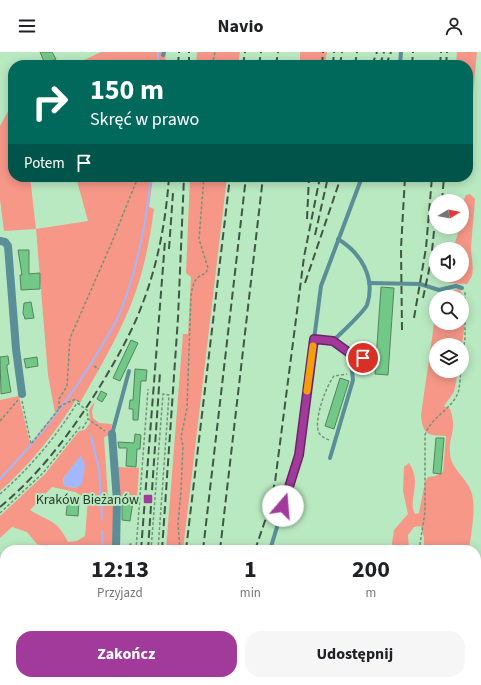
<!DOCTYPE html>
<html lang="pl">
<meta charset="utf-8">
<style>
:root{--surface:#fff;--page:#f6f6f6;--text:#202124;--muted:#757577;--accent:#a23a9c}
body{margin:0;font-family:"Source Sans 3",sans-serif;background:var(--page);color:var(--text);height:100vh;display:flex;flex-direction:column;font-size:15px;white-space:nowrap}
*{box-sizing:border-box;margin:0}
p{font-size:13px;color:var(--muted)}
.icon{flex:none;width:22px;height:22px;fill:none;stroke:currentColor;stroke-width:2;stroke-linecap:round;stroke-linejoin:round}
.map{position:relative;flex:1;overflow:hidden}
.details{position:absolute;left:0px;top:493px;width:481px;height:140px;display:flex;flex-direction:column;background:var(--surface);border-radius:16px 16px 0 0;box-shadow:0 2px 10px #0003}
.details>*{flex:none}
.guide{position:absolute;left:8px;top:8px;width:465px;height:122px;border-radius:16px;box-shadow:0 2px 10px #0003;background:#00695c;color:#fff;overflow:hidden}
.needle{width:26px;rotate:80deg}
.tools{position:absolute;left:429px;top:142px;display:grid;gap:8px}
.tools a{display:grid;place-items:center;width:40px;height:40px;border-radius:50%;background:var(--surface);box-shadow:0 2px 10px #0003;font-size:20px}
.pin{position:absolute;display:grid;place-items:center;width:34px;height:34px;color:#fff;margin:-17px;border:2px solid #fff;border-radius:50%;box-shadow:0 1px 4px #0007}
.me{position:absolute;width:44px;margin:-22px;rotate:18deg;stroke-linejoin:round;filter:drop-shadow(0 0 3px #0008)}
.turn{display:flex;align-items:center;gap:14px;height:84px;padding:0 16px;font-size:18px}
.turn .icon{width:52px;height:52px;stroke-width:2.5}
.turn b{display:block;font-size:28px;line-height:34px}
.then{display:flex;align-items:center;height:38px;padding:0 16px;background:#0003;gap:8px;font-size:15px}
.eta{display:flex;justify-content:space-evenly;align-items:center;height:68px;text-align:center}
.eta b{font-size:24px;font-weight:700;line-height:28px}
.button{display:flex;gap:8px;margin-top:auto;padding:8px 16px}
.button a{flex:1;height:46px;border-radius:16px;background:var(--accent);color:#fff;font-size:16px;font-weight:700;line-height:46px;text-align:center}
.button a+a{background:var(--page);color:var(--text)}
header{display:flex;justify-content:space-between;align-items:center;height:52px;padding:0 16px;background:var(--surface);font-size:18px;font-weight:700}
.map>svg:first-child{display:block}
.green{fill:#f69788;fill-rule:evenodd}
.water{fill:#a1b8fd}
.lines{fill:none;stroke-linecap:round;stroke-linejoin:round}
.stream{stroke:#a1b8fd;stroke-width:2}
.building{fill:#72c886;stroke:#56835f}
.path{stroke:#729478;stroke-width:1.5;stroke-dasharray:3 2;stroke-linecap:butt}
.lane{stroke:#5b8f98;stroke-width:4}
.street{stroke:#5b8f98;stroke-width:8}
.rail{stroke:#3f5744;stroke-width:2;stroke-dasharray:8 4;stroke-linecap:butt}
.path-bridge{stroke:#729478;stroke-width:1.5;stroke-dasharray:3 2;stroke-linecap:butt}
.route-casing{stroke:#692665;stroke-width:10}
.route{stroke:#a23a9c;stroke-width:7}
.slow{stroke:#f59e0b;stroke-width:7}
.poi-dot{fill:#a23a9c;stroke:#b9e9c1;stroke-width:1.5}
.labels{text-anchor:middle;stroke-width:4;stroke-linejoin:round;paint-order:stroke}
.poi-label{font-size:14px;fill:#293d2d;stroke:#b9e9c1;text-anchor:end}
</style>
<header><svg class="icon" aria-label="menu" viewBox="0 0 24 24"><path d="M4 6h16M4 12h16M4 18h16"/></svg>Navio<svg class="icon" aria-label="person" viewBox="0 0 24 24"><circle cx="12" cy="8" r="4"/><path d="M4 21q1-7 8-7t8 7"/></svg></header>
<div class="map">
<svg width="481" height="633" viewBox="0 0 481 633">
<rect width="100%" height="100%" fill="#b9e9c1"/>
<!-- green -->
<g class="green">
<path d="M101,0H166L165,13H74Z"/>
<path d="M197,0H240L238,13H196Z"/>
<path d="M300,0H327L325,13H300Z"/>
<path d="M457,0H477L468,93V13H456Z"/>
<path d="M13,50V125H30L36,177L88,169L76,125H153L149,155L154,157C151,179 147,202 141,223C128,269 103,310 80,351L76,348C54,382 30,413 0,439V348L19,344L30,392L55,361L48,323L36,177L4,179L0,147V74Z"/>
<path d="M190,125H227L183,498H166L183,282H188L191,225L186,221Z"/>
<path d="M470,142L475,147C474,163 472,180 471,196C471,209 477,220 467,232L450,231L443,228V223H462V197H453L460,175H462L463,150L466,143Z"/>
<path d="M459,237C469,248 464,279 462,293H436V319H458L454,340L444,354L450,357C458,379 448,384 450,402C451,417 468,427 472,442C476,459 471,481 469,498H424V486L421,474L414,475L408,483L409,498H391L394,478L408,462L403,439L404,415L409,411C423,432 407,448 415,462L419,461L425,430L428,425L435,424L443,420L446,384C428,383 423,384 421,363L434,272L436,269V271H462V245H449L454,238Z"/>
<path d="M95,349L92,359L93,366L99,371L112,372L110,383L104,385L108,446L113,447V498H47L37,492L27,480L12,475L0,486V464L45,422L79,379L85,378L90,371L89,358ZM79,406L76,436L64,434L63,427ZM52,435L75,440L88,448L85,484L77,489L68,490C56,466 50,471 30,458Z"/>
<path d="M117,415L139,416L137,448L120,447Z"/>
<path d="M100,628H125V633H99Z"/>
</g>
<!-- water -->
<path class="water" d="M81,403L85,414L82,432L76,436L64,434L63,427Z"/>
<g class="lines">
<!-- stream -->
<g class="stream">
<path d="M158,8V0"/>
<path d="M91,384L99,417L102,467"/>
<path d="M0,427C39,386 73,344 101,295C107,285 114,274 119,263C137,220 146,172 151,125"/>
<path d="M102,479L103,498"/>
</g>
</g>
<!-- building -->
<g class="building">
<path d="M40,0H52L56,7L45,12Z"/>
<path d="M18,198H29V222L40,221V237L21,238L20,223H22Z"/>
<path d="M381,235L394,236L388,323L375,322Z"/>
<path d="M31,250L34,266L25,267L23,261L24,251Z"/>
<path d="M131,288L138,291L120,329L113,326Z"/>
<path d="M8,304L9,312L7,313V316L11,340L1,342L0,305Z"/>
<path d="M37,305L38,314L26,316L24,307Z"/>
<path d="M135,317L147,318L146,329H141L138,368H133V357H129L130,348H133Z"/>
<path d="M340,326L349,329L334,377L325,374Z"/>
<path d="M101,339L107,342L102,350L97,347Z"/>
<path d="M135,382L141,383L140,397H137L136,415L126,414L127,396H119L118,390L134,391Z"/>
<path d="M436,386H444L441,422L433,421Z"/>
<path d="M68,447L79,448L78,464L66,463Z"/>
<path d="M122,449L133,450L130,469L122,468Z"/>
</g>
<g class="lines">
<!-- path -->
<g class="path">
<path d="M157,13L161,8"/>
<path d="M212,13L215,0"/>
<path d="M462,308L465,286V240"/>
<path d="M94,314L99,317"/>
<path d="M22,349L31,392L62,353L76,347L80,351L79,352"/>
<path d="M59,357V347L67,334L70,286L112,190L138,125"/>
<path d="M0,369L18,348"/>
<path d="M329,388C326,387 322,385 319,381C313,369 326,334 334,324L347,322"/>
<path d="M0,442C30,416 56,385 77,351L87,358L88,367L105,379"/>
<path d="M0,461L43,421L80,375L83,376L88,367"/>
<path d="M129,498L130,492H131L132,498"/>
<path d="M136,498L148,337"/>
<path d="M151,498L163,342L169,343L158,498"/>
<path d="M155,498V497"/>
<path d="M180,498L178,472L181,439L183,394L181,385L187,356L191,244C193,231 194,226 206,221L208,216L199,187L204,125"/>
<path d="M419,498L425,460V383C431,365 451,358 458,341C460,335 460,326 461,319"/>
<path d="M413,628V633"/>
<path d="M462,628V633"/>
<path d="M164,633V628"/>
</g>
<!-- lane -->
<g class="lane">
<path d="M163,3L164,0"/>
<path d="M400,13L401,0"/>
<path d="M369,231L420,232L439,238L456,234L462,236"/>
<path d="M314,287L333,289L346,298L351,311L353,328L330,406"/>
<path d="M333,289C340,282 364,260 367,253C376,226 361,201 338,187"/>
<path d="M346,298L355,305L363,306"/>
<path d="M112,382L129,319"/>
<path d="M270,498L299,403L321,234L362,125"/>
<path d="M255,628L302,633"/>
<path d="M82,633L85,628"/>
<path d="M109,633L110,628"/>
</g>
<!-- street -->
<g class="street">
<path d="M0,189L5,190L8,194L16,297L22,342"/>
<path d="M112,382L117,449L116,498"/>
<path d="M0,521L5,534"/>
<path d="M45,633L49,628"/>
</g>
<!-- rail -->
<g class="rail">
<path d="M178,13L179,0"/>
<path d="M189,13V0"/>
<path d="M243,13L245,0"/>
<path d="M259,13L261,0"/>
<path d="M276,13L278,0"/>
<path d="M322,13L323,0"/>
<path d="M333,13L334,0"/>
<path d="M340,13L342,0"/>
<path d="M355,13L357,0"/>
<path d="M372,13L377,0"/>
<path d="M380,13L384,0"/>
<path d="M386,13L391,0"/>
<path d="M412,13L413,0"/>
<path d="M440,13L441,0"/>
<path d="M446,13L447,0"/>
<path d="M442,149L444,125"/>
<path d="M307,167L309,125"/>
<path d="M315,183L328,125"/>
<path d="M169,197L173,141"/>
<path d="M305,231L341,125"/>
<path d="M423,246L431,209L436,159"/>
<path d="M414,266L426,196L432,125"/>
<path d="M402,278L401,196L405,125"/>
<path d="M0,455C42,420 73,378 102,331C117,306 132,280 142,253C158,212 166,168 169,125"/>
<path d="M141,498L165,189"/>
<path d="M148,498L160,320"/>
<path d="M162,498L178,266L184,125"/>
<path d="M186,498L230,125"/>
<path d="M203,498L246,125"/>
<path d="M220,498L263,125"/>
<path d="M255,498L266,466L275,430L304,205L320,125"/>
<path d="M476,618L481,548"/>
<path d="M132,633V628"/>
<path d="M138,633V628"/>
<path d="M152,633V628"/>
<path d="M176,633V628"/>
<path d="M187,633V628"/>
<path d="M200,633L201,628"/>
<path d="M475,633V628"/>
</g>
<!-- path-bridge -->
<path class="path-bridge" d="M476,567H481"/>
</g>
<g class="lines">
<defs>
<path id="route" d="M283,454L299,403L314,287L333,289L355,305L363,306"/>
</defs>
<!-- route casing -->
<use href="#route" class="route-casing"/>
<!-- route -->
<use href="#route" class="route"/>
<!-- slow -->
<path class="slow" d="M307,339L313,294"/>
</g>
<!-- markers -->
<rect class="poi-dot" x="143" y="442" width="10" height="10" rx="2"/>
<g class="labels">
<!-- poi labels -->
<g class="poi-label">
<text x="139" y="452">Kraków Bieżanów</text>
</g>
</g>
</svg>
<div class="tools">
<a><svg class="needle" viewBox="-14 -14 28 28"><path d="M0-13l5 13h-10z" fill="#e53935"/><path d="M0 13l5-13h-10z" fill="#757577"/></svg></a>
<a><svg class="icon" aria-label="sound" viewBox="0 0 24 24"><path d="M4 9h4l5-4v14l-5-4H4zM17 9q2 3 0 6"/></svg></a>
<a><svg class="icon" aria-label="search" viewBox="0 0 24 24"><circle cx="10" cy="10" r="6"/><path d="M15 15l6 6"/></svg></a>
<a><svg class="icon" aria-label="layers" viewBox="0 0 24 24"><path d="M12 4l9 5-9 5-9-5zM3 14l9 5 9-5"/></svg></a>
</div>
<div class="pin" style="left:363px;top:306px;background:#d93025"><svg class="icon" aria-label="arrive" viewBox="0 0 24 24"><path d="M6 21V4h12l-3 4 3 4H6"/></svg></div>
<svg class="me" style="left:283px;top:454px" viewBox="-20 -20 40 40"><circle r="19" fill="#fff"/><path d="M0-13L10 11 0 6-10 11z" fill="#a23a9c"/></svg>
<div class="guide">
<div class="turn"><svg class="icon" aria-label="right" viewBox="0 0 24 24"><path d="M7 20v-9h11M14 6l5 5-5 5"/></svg><div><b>150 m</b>Skręć w prawo</div></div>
<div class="then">Potem<svg class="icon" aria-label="arrive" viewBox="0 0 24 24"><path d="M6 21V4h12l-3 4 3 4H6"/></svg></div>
</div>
<section class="details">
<div class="eta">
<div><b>12:13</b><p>Przyjazd</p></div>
<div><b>1</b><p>min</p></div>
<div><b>200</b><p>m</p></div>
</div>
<div class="button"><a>Zakończ</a><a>Udostępnij</a></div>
</section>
</div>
